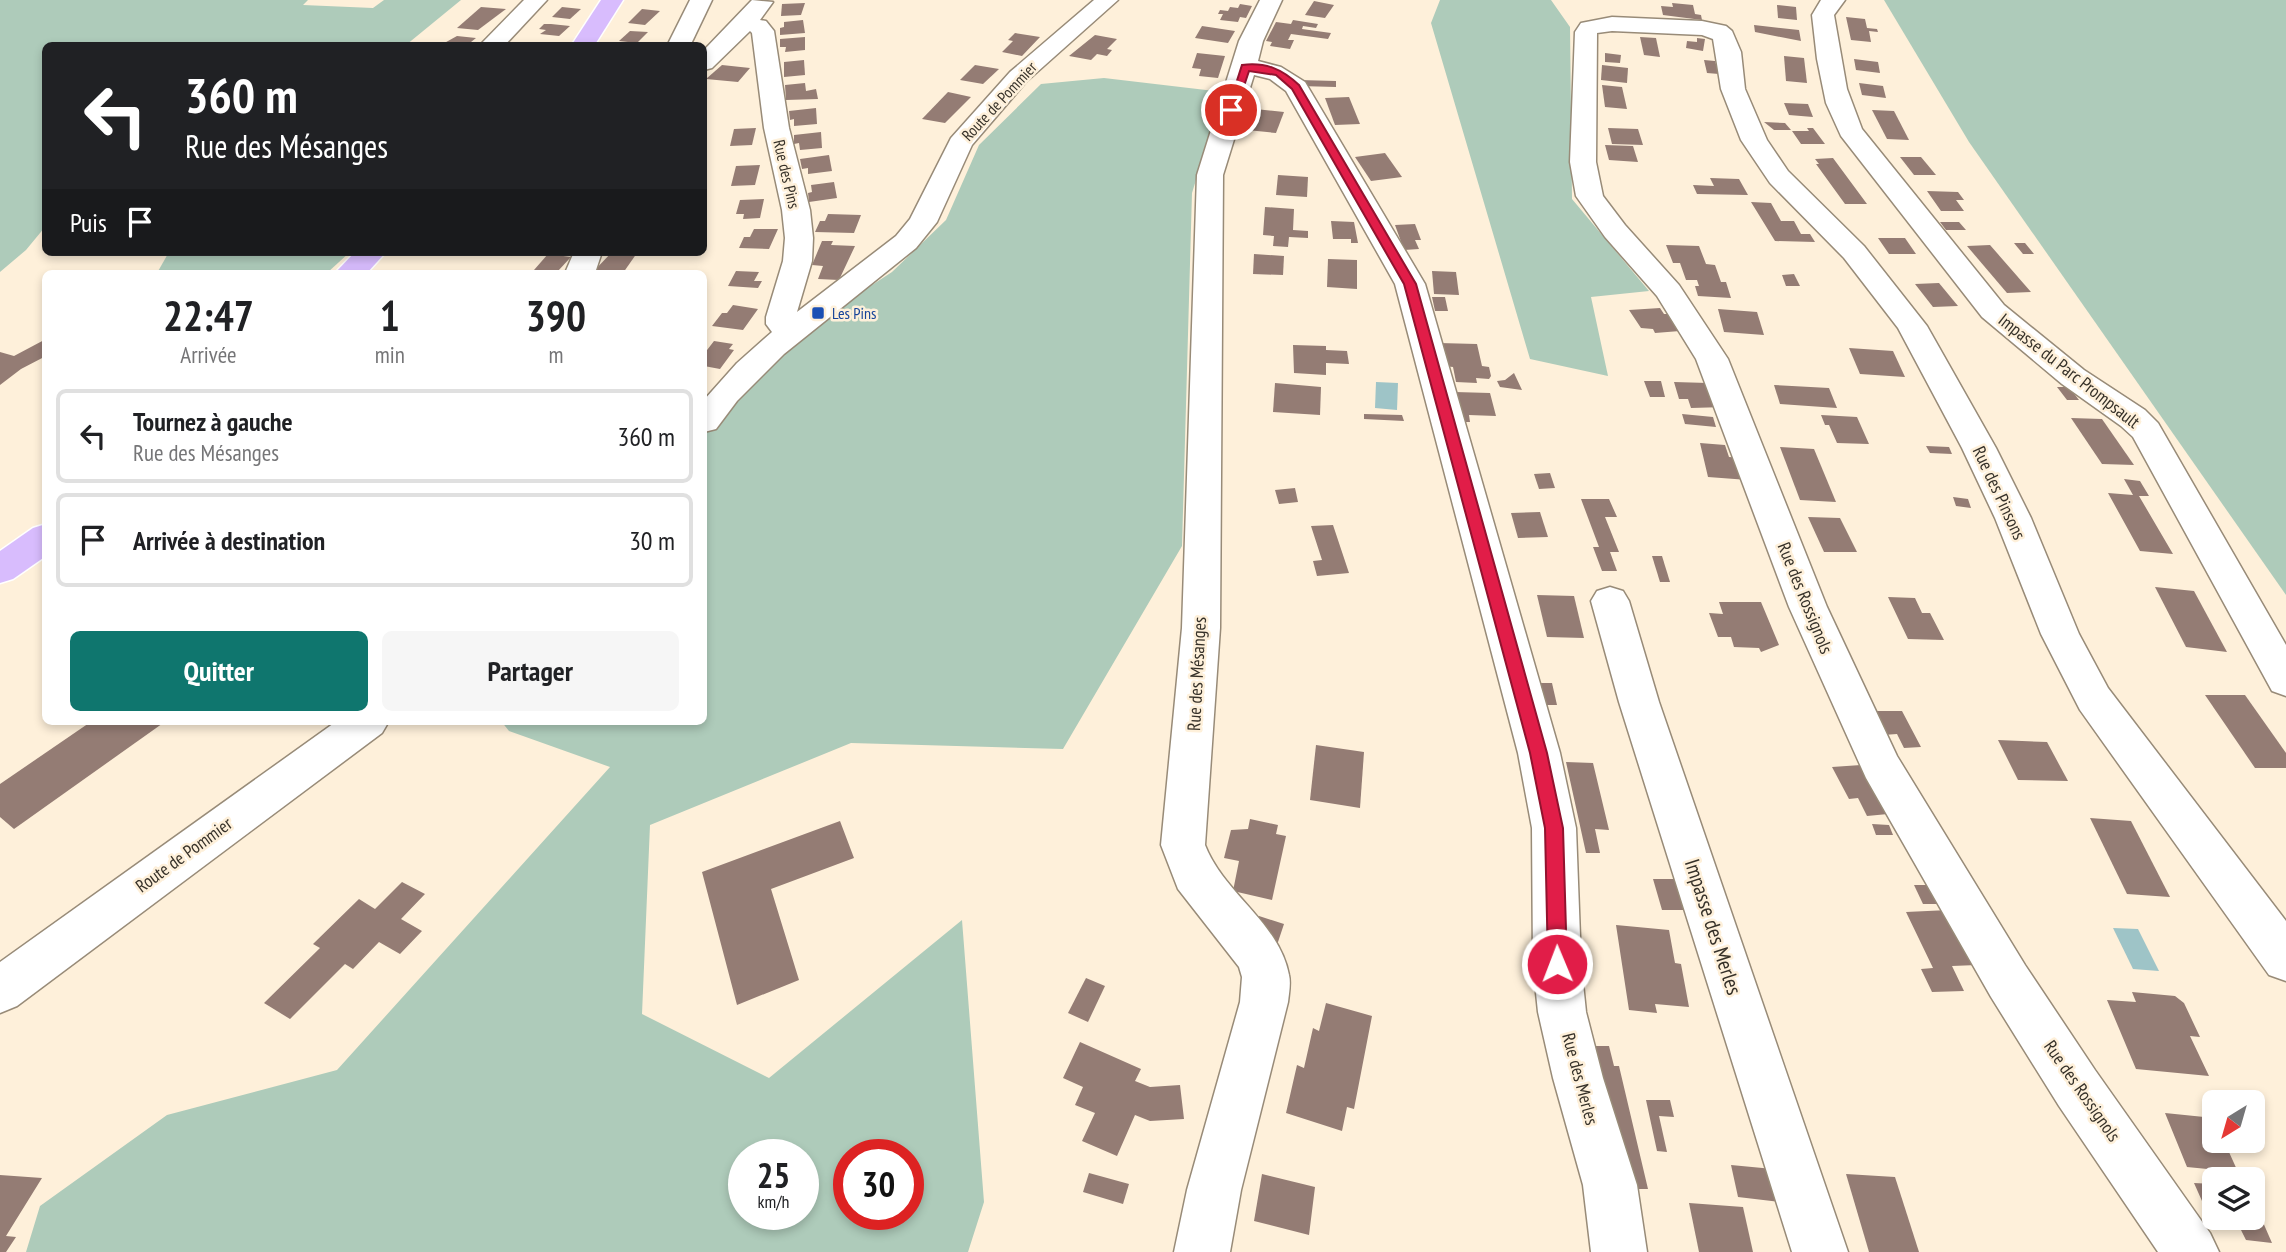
<!DOCTYPE html>
<html lang="fr">
<meta charset="utf-8">
<style>
:root{--surface:#fff;--page:#f6f6f6;--text:#202124;--muted:#757577;--line:#e0e0e0;--accent:#0f766e}
body{margin:0;font-family:"PT Sans Narrow",sans-serif;background:var(--page);color:var(--text);height:100vh;display:flex;flex-direction:column;font-size:26px;white-space:nowrap}
*{box-sizing:border-box;margin:0}
p{font-size:23px;color:var(--muted)}
.icon{flex:none;width:38px;height:38px;fill:none;stroke:currentColor;stroke-width:2;stroke-linecap:round;stroke-linejoin:round}
.map{position:relative;flex:1;overflow:hidden}
.details{position:absolute;left:42px;top:270px;width:665px;height:455px;display:flex;flex-direction:column;background:var(--surface);border-radius:10px;box-shadow:0 4px 10px #0003}
.details>*{flex:none}
.hud{position:absolute;left:42px;top:42px;width:665px;height:214px;border-radius:10px;box-shadow:0 4px 10px #0003;background:#202124;color:#fff;overflow:hidden}
.needle{width:46px;rotate:217deg}
.tools{position:absolute;left:2202px;top:1090px;display:grid;gap:14px}
.tools a{display:grid;place-items:center;width:63px;height:63px;border-radius:10px;background:var(--surface);box-shadow:0 4px 10px #0003;font-size:35px}
.speed{position:absolute;left:728px;top:1139px;display:flex;gap:14px;font-size:35px;font-weight:700;text-align:center}
.speed>*{display:grid;place-content:center;width:91px;height:91px;border-radius:50%;background:var(--surface);box-shadow:0 4px 10px #0003;line-height:1}
.speed small{font-size:18px;font-weight:400}
.speed .limit{border:10px solid #d22;background:#fff;color:#111}
.pin{position:absolute;display:grid;place-items:center;width:60px;height:60px;color:#fff;margin:-30px;border:4px solid #fff;border-radius:50%;box-shadow:0 2px 7px #0007}
.me{position:absolute;width:77px;margin:-38px;rotate:359deg;stroke-linejoin:round;filter:drop-shadow(0 0 5px #0008)}
.turn{display:flex;align-items:center;gap:24px;height:147px;padding:0 28px;font-size:32px}
.turn .icon{width:91px;height:91px;stroke-width:2.5}
.turn b{display:block;font-size:49px;line-height:60px}
.then{display:flex;align-items:center;height:66px;padding:0 28px;background:#0003;gap:14px;font-size:26px}
.eta{display:flex;justify-content:space-evenly;align-items:center;height:119px;text-align:center}
.eta b{font-size:42px;font-weight:800;line-height:49px}
.primary-button{display:flex;gap:14px;margin-top:auto;padding:14px 28px}
.primary-button a{flex:1;height:80px;border-radius:10px;background:var(--accent);color:#fff;font-size:28px;font-weight:800;line-height:80px;text-align:center}
.primary-button a+a{background:var(--page);color:var(--text)}
ul{padding:0;list-style:none}
li{display:flex;align-items:center;gap:21px;height:94px;margin:0 14px 10px;padding:0 14px;border:4px solid var(--line);border-radius:10px}
li div{flex:1}
li b{display:block;font-size:26px}
li em{font-style:normal}
.map>svg:first-child{display:block}
.green{fill:#aecbba;fill-rule:evenodd}
.water{fill:#9ec4c7}
.building{fill:#947c74}
.lines{fill:none;stroke-linecap:round;stroke-linejoin:round}
.minor-casing{stroke:#988b78;stroke-width:3}
.major-casing{stroke:#fff;stroke-width:3}
.minor{fill:#fff;fill-rule:evenodd}
.major{fill:#d8bcfd;fill-rule:evenodd}
.route{fill:#e11d48;stroke:#92132f;stroke-width:2}
.transit-dot{fill:#1a4fb4;stroke:#fef0da;stroke-width:2.5}
.labels{text-anchor:middle;stroke-width:5;stroke-linejoin:round;paint-order:stroke}
.far-street-label{font-size:16px;fill:#363129;stroke:#fef0da}
.far-transit-label{font-size:16px;fill:#164399;stroke:#fef0da;text-anchor:start}
.street-label{font-size:18px;fill:#363129;stroke:#fef0da}
.near-street-label{font-size:21px;fill:#363129;stroke:#fef0da}
</style>
<div class="map">
<svg width="2286" height="1252" viewBox="0 0 2286 1252">
<rect width="100%" height="100%" fill="#fef0da"/>
<!-- green -->
<g class="green">
<path d="M0,0H308L303,5L373,8L384,0H461L406,45L46,46L45,227L26,250L0,272Z"/>
<path d="M1440,0H1551L1570,27L1572,199L1649,291L1591,297L1608,376L1530,359L1431,23Z"/>
<path d="M1884,0H2286V595L1969,142Z"/>
<path d="M1104,78L1223,92L1192,193L1182,546L1063,749L851,743L650,825L642,1014L769,1078L962,920L984,1202L968,1252H26L40,1206L167,1115L337,1070L610,767L509,731L501,721H704V429L726,399L783,343L892,272L946,220L979,145L1041,84ZM744,1155H803V1214H744ZM849,1155H908V1214H849Z"/>
<path d="M169,252H350L327,273H157Z"/>
</g>
<!-- water -->
<g class="water">
<path d="M1376,382L1398,383L1397,410L1375,408Z"/>
<path d="M2113,928L2138,929L2159,971L2133,969Z"/>
</g>
<!-- building -->
<g class="building">
<path d="M1314,1L1334,5L1325,18L1305,15Z"/>
<path d="M805,3L801,15L781,16L782,4Z"/>
<path d="M1672,3L1693,5L1695,14L1701,15L1702,20L1663,15L1661,6L1673,7Z"/>
<path d="M1240,4L1252,6L1246,18L1240,17L1238,22L1220,20L1223,14H1218L1220,10L1228,11L1230,7L1238,8Z"/>
<path d="M1777,5L1796,7L1797,20L1778,18Z"/>
<path d="M481,7L506,9L478,30L457,28Z"/>
<path d="M562,7L581,9L570,19L552,17Z"/>
<path d="M642,9L660,11L645,25L628,23Z"/>
<path d="M1846,17L1865,19L1867,28L1877,29L1878,32L1869,31L1871,42L1851,40Z"/>
<path d="M803,20L805,33L780,35V28L784,27V22Z"/>
<path d="M1293,20L1318,24L1316,28L1303,26L1302,29L1331,33L1328,39L1291,34L1288,40H1294L1290,49L1270,46L1272,42L1266,41L1276,22L1291,24Z"/>
<path d="M544,24H551L570,26L559,36L540,34L546,30L539,29Z"/>
<path d="M1754,25L1799,30L1801,41L1755,32Z"/>
<path d="M1202,26L1235,31L1228,43L1195,38Z"/>
<path d="M630,31L648,32L637,43L619,41Z"/>
<path d="M1015,33L1040,37L1022,56L1002,52L1013,41L1008,40Z"/>
<path d="M1095,35L1117,39L1107,49L1112,50L1107,56L1097,54L1091,60L1069,56Z"/>
<path d="M457,36L476,38L466,46H439Z"/>
<path d="M805,37V50L785,52L786,47H780V39Z"/>
<path d="M1640,37L1656,38L1660,57L1644,55Z"/>
<path d="M1697,38L1705,39L1703,51L1686,48L1687,41L1697,42Z"/>
<path d="M1197,53L1225,56L1218,78L1199,76L1201,69L1192,68Z"/>
<path d="M1605,53L1621,55L1620,63L1605,62Z"/>
<path d="M1784,56L1804,58L1807,83L1786,81Z"/>
<path d="M1854,59L1878,62L1880,73L1856,70Z"/>
<path d="M804,60L805,75L784,77V62Z"/>
<path d="M1704,60L1715,61L1719,74L1707,73Z"/>
<path d="M722,65L750,68L738,82L706,79Z"/>
<path d="M975,65L999,69L983,84L960,80Z"/>
<path d="M1602,65L1628,68L1627,83L1601,80Z"/>
<path d="M1299,80L1336,81V87L1299,86Z"/>
<path d="M805,83L806,91L816,89L818,99L786,100L785,85Z"/>
<path d="M1859,83L1883,86L1886,98L1862,95Z"/>
<path d="M1602,85L1622,87L1627,109L1605,107Z"/>
<path d="M948,92L971,97L945,123L922,119Z"/>
<path d="M1349,97L1360,124L1335,125L1325,98Z"/>
<path d="M1784,103L1808,104L1813,117L1789,115Z"/>
<path d="M816,108L817,124L794,126V119L790,120L789,111Z"/>
<path d="M1255,109L1284,112L1276,133L1247,130Z"/>
<path d="M1872,110L1894,111L1909,140L1887,139Z"/>
<path d="M1764,122L1785,123L1791,130H1774Z"/>
<path d="M756,128L752,145L730,146L734,129Z"/>
<path d="M1608,128L1638,129L1643,145L1612,144Z"/>
<path d="M1807,128H1813L1825,144H1801L1792,131H1809Z"/>
<path d="M821,132L822,148L800,150L799,143L794,144V135Z"/>
<path d="M1605,145L1633,146L1638,162L1609,160Z"/>
<path d="M1385,153L1402,177L1371,181L1355,157Z"/>
<path d="M829,155L832,171L808,174V168L802,169L800,159Z"/>
<path d="M1900,157H1921L1936,175H1914Z"/>
<path d="M1833,158L1867,204H1845L1816,164H1819L1815,159Z"/>
<path d="M760,165L755,185L731,186L736,166Z"/>
<path d="M1278,175L1308,177L1307,197L1276,195Z"/>
<path d="M1710,178L1739,179L1748,195L1697,194L1693,185L1714,186Z"/>
<path d="M834,182L837,198L809,202L808,193L812,192L811,185Z"/>
<path d="M1927,191L1958,192L1964,200H1956L1964,211H1941Z"/>
<path d="M764,199L760,218L743,219L744,214H736L740,200Z"/>
<path d="M1751,202L1771,203L1781,221H1794L1801,234H1810L1815,242L1775,241Z"/>
<path d="M1265,207L1294,209L1293,230L1308,231V238L1289,237L1288,247L1273,246L1274,236L1263,235Z"/>
<path d="M828,214L861,215L854,233L815,232L820,221H825Z"/>
<path d="M1331,221L1354,222L1358,243H1351V239H1333Z"/>
<path d="M1940,222H1959L1966,230H1946Z"/>
<path d="M1415,224L1421,240H1415L1419,249L1404,250L1395,225Z"/>
<path d="M754,229H778L769,249L739,248L744,237H750Z"/>
<path d="M1878,238H1905L1916,254H1889Z"/>
<path d="M822,241H833L831,245L855,246L839,280L818,279L823,266L812,265Z"/>
<path d="M2014,243H2025L2034,254H2023Z"/>
<path d="M1666,245L1699,246L1706,264L1715,265L1721,282H1726L1731,298L1698,296L1695,286H1699L1697,280H1686L1680,263H1673Z"/>
<path d="M1990,245L2031,292L2007,293L1967,246Z"/>
<path d="M612,252L637,253L623,273H592Z"/>
<path d="M548,254L571,257L557,272L534,270Z"/>
<path d="M1254,254L1284,256L1283,275L1253,274Z"/>
<path d="M1328,259L1357,260V289L1327,287Z"/>
<path d="M736,271L759,272L754,281H762L758,288L728,286Z"/>
<path d="M1432,271L1456,272L1459,295L1434,294Z"/>
<path d="M1794,274L1800,286H1786L1782,275Z"/>
<path d="M1939,283L1958,306L1933,307L1915,284Z"/>
<path d="M1432,297H1445L1448,311H1435Z"/>
<path d="M733,305L758,309L743,330L712,326L722,313H727Z"/>
<path d="M1660,308L1664,314H1668L1680,331L1655,333L1653,329L1641,328L1629,310Z"/>
<path d="M1718,309L1757,312L1764,335L1724,332Z"/>
<path d="M46,339V356L21,369L0,385V352L14,356Z"/>
<path d="M714,341L733,344L729,349L734,350L720,369L704,366V354Z"/>
<path d="M1439,343L1477,344L1482,366L1489,367L1491,376L1489,379L1476,378L1477,383L1456,382L1453,367L1444,366Z"/>
<path d="M1293,345L1326,346V350L1347,351L1349,364L1326,363V375L1294,373Z"/>
<path d="M1849,348L1893,351L1905,377L1860,374Z"/>
<path d="M1514,373L1522,390L1500,387L1497,381L1505,380Z"/>
<path d="M1644,381H1661L1665,397H1650Z"/>
<path d="M1674,382L1708,383L1725,407L1691,408L1688,399H1679Z"/>
<path d="M1275,383L1321,387L1320,415L1273,412Z"/>
<path d="M1774,385L1829,388L1837,408L1780,404Z"/>
<path d="M2057,387H2069L2079,400H2067Z"/>
<path d="M1455,392L1490,393L1496,416L1469,415L1470,422H1461Z"/>
<path d="M1364,414L1402,415L1404,421L1364,419Z"/>
<path d="M1682,414L1713,417L1716,427L1685,424Z"/>
<path d="M1821,415L1857,417L1869,444L1837,443L1829,425H1825Z"/>
<path d="M2071,418L2102,419L2134,465L2102,464Z"/>
<path d="M1700,443L1725,445L1729,457L1743,458L1748,480L1708,477Z"/>
<path d="M1926,446L1949,447L1952,454L1930,453Z"/>
<path d="M1780,447L1814,449L1836,502L1800,500Z"/>
<path d="M1550,473L1555,488L1539,489L1534,474Z"/>
<path d="M2124,479L2140,481L2149,496H2139L2173,554L2140,551L2108,493L2133,495Z"/>
<path d="M1295,488L1298,502L1279,504L1275,490Z"/>
<path d="M1953,497L1968,499L1971,508L1956,506Z"/>
<path d="M1581,499H1609L1617,517H1605L1619,552H1610L1617,571H1602L1593,547H1599Z"/>
<path d="M1540,512L1548,537L1518,538L1511,513Z"/>
<path d="M1808,517L1840,518L1857,552H1824Z"/>
<path d="M1333,525L1349,573L1317,576L1313,561L1322,560L1311,526Z"/>
<path d="M1652,556H1662L1670,582H1660Z"/>
<path d="M2155,587L2194,591L2227,652L2186,647Z"/>
<path d="M1537,595L1574,596L1584,638L1547,637Z"/>
<path d="M1888,597L1915,598L1922,613H1930L1944,640L1908,639Z"/>
<path d="M1719,602H1761L1779,645L1761,652L1759,648L1734,647L1731,637H1718L1709,613L1723,614Z"/>
<path d="M1538,683H1552L1557,705H1543Z"/>
<path d="M2205,695H2245L2286,753V768H2255Z"/>
<path d="M1872,711H1902L1921,747L1904,748L1897,734L1883,735Z"/>
<path d="M92,721H166L14,829L0,817V784Z"/>
<path d="M1998,740L2047,742L2068,781L2018,780Z"/>
<path d="M1316,745L1364,752L1360,808L1310,800Z"/>
<path d="M1566,762L1593,763L1609,830L1595,829L1600,853H1586Z"/>
<path d="M1861,765L1888,814L1867,816L1858,798L1849,799L1832,767Z"/>
<path d="M2090,818L2131,821L2170,897L2127,894Z"/>
<path d="M1250,819L1278,825L1276,834L1286,836L1272,900L1233,891L1239,861L1224,858L1231,830L1248,829Z"/>
<path d="M840,821L854,858L771,889L799,980L737,1005L702,872Z"/>
<path d="M1872,824L1889,825L1893,835H1876Z"/>
<path d="M1671,869H1682L1694,910H1662L1653,879H1674Z"/>
<path d="M402,882L425,894L401,919L422,931L400,954L379,942L353,969L345,964L290,1019L264,1003L320,948L313,944L359,899L375,909Z"/>
<path d="M1914,885H1931L1940,904H1923Z"/>
<path d="M1949,910L1977,965L1952,966L1964,991L1932,992L1921,969L1933,968L1906,912Z"/>
<path d="M1259,916L1284,924L1277,945L1252,936Z"/>
<path d="M1616,925L1669,930L1675,963L1681,964L1689,1007L1655,1004L1657,1013L1629,1010Z"/>
<path d="M1086,978L1105,986L1088,1022L1068,1013Z"/>
<path d="M2132,992L2175,996L2184,1003L2200,1037L2190,1036L2209,1076L2136,1069L2107,1000L2136,1002Z"/>
<path d="M1326,1003L1372,1016L1354,1109L1347,1107L1342,1131L1286,1113L1297,1065L1304,1068L1313,1028L1319,1031Z"/>
<path d="M1080,1042L1141,1069L1135,1081L1150,1087L1180,1085L1184,1119L1150,1121L1135,1115L1117,1156L1082,1141L1095,1113L1075,1105L1083,1087L1063,1078Z"/>
<path d="M1590,1046H1609L1614,1066H1619L1648,1189H1629Z"/>
<path d="M1646,1100H1670L1674,1117L1659,1116L1667,1152L1657,1151Z"/>
<path d="M2165,1113L2214,1118V1141H2224L2238,1172L2187,1167Z"/>
<path d="M1731,1165L1773,1169L1780,1202L1738,1197Z"/>
<path d="M1089,1173L1129,1184L1123,1204L1083,1192Z"/>
<path d="M1262,1174L1315,1187L1309,1235L1254,1221Z"/>
<path d="M1846,1174L1895,1177L1919,1252H1869Z"/>
<path d="M0,1175L42,1178L6,1236L16,1237L6,1252H0Z"/>
<path d="M2194,1183L2214,1184V1218H2252V1204H2255L2272,1243L2246,1240L2241,1230L2214,1228Z"/>
<path d="M1689,1203L1743,1207L1753,1252H1699Z"/>
</g>
<g class="lines">
<defs>
<g id="minor">
<path d="M524,0H547L504,46H479Z"/>
<path d="M690,0H712L690,46H667Z"/>
<path d="M752,0L773,2L760,20L766,21L774,31L789,128L810,210L813,238L812,261L797,312L896,236L910,219L951,138L1010,72L1094,0H1118L1026,82L972,145L937,222L916,248L784,354L737,401L716,429L704,432V400L737,363L772,332L766,324V317L783,261L785,238L782,210L764,128L752,33L750,31L712,68L704,70V50Z"/>
<path d="M1260,0H1282L1263,41L1258,61L1281,67L1305,82L1425,284L1560,753L1576,828L1581,964L1586,1012L1603,1078L1637,1185L1647,1252H1591L1583,1185L1553,1078L1538,1012L1533,964L1532,828L1518,753L1395,284L1286,91L1270,79L1254,75L1223,175L1220,628L1205,845C1224,894 1279,922 1289,975C1291,983 1289,993 1288,1002L1241,1190L1230,1252H1174L1187,1190L1240,1002L1242,977L1239,967L1178,889L1161,845L1182,628L1197,175L1239,41Z"/>
<path d="M1821,0H1845L1834,15L1847,89L1862,129L2004,305L2084,370L2145,410L2158,423L2286,645V696L2272,691L2133,437L2121,426L2062,384L1982,317L1841,136L1826,103L1817,59L1812,15Z"/>
<path d="M1612,17L1702,21L1726,26L1732,31L1741,52L1745,89L1767,140L1788,171L1864,246L1927,326L1996,448L2031,518L2079,634L2108,688L2286,921V981L2269,975L2080,710L2041,634L1995,518L1962,448L1898,328L1844,258L1770,183L1741,140L1721,89L1713,39L1702,35L1612,31L1597,33L1596,162L1603,196L1625,225L1679,285L1728,359L1827,607L1897,756L2025,965L2095,1070L2210,1233L2219,1252H2158L2059,1106L1991,997L1866,778L1789,607L1696,359L1657,296L1605,237L1576,196L1570,162L1575,32L1581,23Z"/>
<path d="M574,252H602L595,273H565Z"/>
<path d="M1610,587L1623,591L1629,601L1659,702L1848,1252H1792L1619,702L1591,601L1597,591Z"/>
<path d="M337,721H389L382,733L17,1006L0,1013V962Z"/>
</g>
<g id="major">
<path d="M601,0H623L594,46H571Z"/>
<path d="M355,252H386L367,273H335Z"/>
<path d="M46,524V556L13,579L0,583V551L33,528Z"/>
</g>
</defs>
<!-- minor casing -->
<use href="#minor" class="minor-casing"/>
<!-- major casing -->
<use href="#major" class="major-casing"/>
<!-- minor -->
<use href="#minor" class="minor"/>
<!-- major -->
<use href="#major" class="major"/>
</g>
<!-- route -->
<path class="route" d="M1242,65C1266,62 1282,69 1299,85L1416,284L1547,753L1563,828L1567,964L1564,970L1557,973L1550,970L1548,964L1545,828L1530,753L1404,284L1292,89L1276,75L1249,71L1236,110L1227,112Z"/>
<!-- markers -->
<rect class="transit-dot" x="811" y="306" width="14" height="14" rx="3.5"/>
<g class="labels">
<!-- far-street labels -->
<g class="far-street-label">
<text transform="translate(999 101) rotate(-47)" y="6">Route de Pommier</text>
<text transform="translate(787 174) rotate(77)" y="6">Rue des Pins</text>
</g>
<!-- far-transit labels -->
<g class="far-transit-label">
<text x="832" y="319">Les Pins</text>
</g>
<!-- street labels -->
<g class="street-label">
<text transform="translate(2069 371) rotate(38)" y="6">Impasse du Parc Prompsault</text>
<text transform="translate(1999 493) rotate(65)" y="6">Rue des Pinsons</text>
<text transform="translate(1805 598) rotate(68)" y="6">Rue des Rossignols</text>
<text transform="translate(1197 674) rotate(-87)" y="6">Rue des Mésanges</text>
<text transform="translate(184 855) rotate(-36)" y="6">Route de Pommier</text>
<text transform="translate(1580 1079) rotate(75)" y="6">Rue des Merles</text>
<text transform="translate(2082 1091) rotate(55)" y="6">Rue des Rossignols</text>
</g>
<!-- near-street labels -->
<g class="near-street-label">
<text transform="translate(1713 927) rotate(72)" y="7">Impasse des Merles</text>
</g>
</g>
</svg>
<div class="tools">
<a><svg class="needle" viewBox="-14 -14 28 28"><path d="M0-13l5 13h-10z" fill="#e53935"/><path d="M0 13l5-13h-10z" fill="#757577"/></svg></a>
<a><svg class="icon" aria-label="layers" viewBox="0 0 24 24"><path d="M12 4l9 5-9 5-9-5zM3 14l9 5 9-5"/></svg></a>
</div>
<div class="speed"><div>25<small>km/h</small></div><div class="limit">30</div></div>
<div class="pin" style="left:1231px;top:110px;background:#d93025"><svg class="icon" aria-label="arrive" viewBox="0 0 24 24"><path d="M6 21V4h12l-3 4 3 4H6"/></svg></div>
<svg class="me" style="left:1557px;top:964px" viewBox="-20 -20 40 40"><circle r="17" fill="#e11d48" stroke="#fff" stroke-width="3"/><path d="M0-11L8 9 0 5-8 9z" fill="#fff"/></svg>
<div class="hud">
<div class="turn"><svg class="icon" aria-label="left" viewBox="0 0 24 24"><path d="M17 20v-9H6M10 6l-5 5 5 5"/></svg><div><b>360 m</b>Rue des Mésanges</div></div>
<div class="then">Puis<svg class="icon" aria-label="arrive" viewBox="0 0 24 24"><path d="M6 21V4h12l-3 4 3 4H6"/></svg></div>
</div>
<section class="details">
<div class="eta">
<div><b>22:47</b><p>Arrivée</p></div>
<div><b>1</b><p>min</p></div>
<div><b>390</b><p>m</p></div>
</div>
<ul>
<li><svg class="icon" aria-label="left" viewBox="0 0 24 24"><path d="M17 20v-9H6M10 6l-5 5 5 5"/></svg><div><b>Tournez à gauche</b><p>Rue des Mésanges</p></div><em>360 m</em></li>
<li><svg class="icon" aria-label="arrive" viewBox="0 0 24 24"><path d="M6 21V4h12l-3 4 3 4H6"/></svg><div><b>Arrivée à destination</b></div><em>30 m</em></li>
</ul>
<div class="primary-button"><a>Quitter</a><a>Partager</a></div>
</section>
</div>
